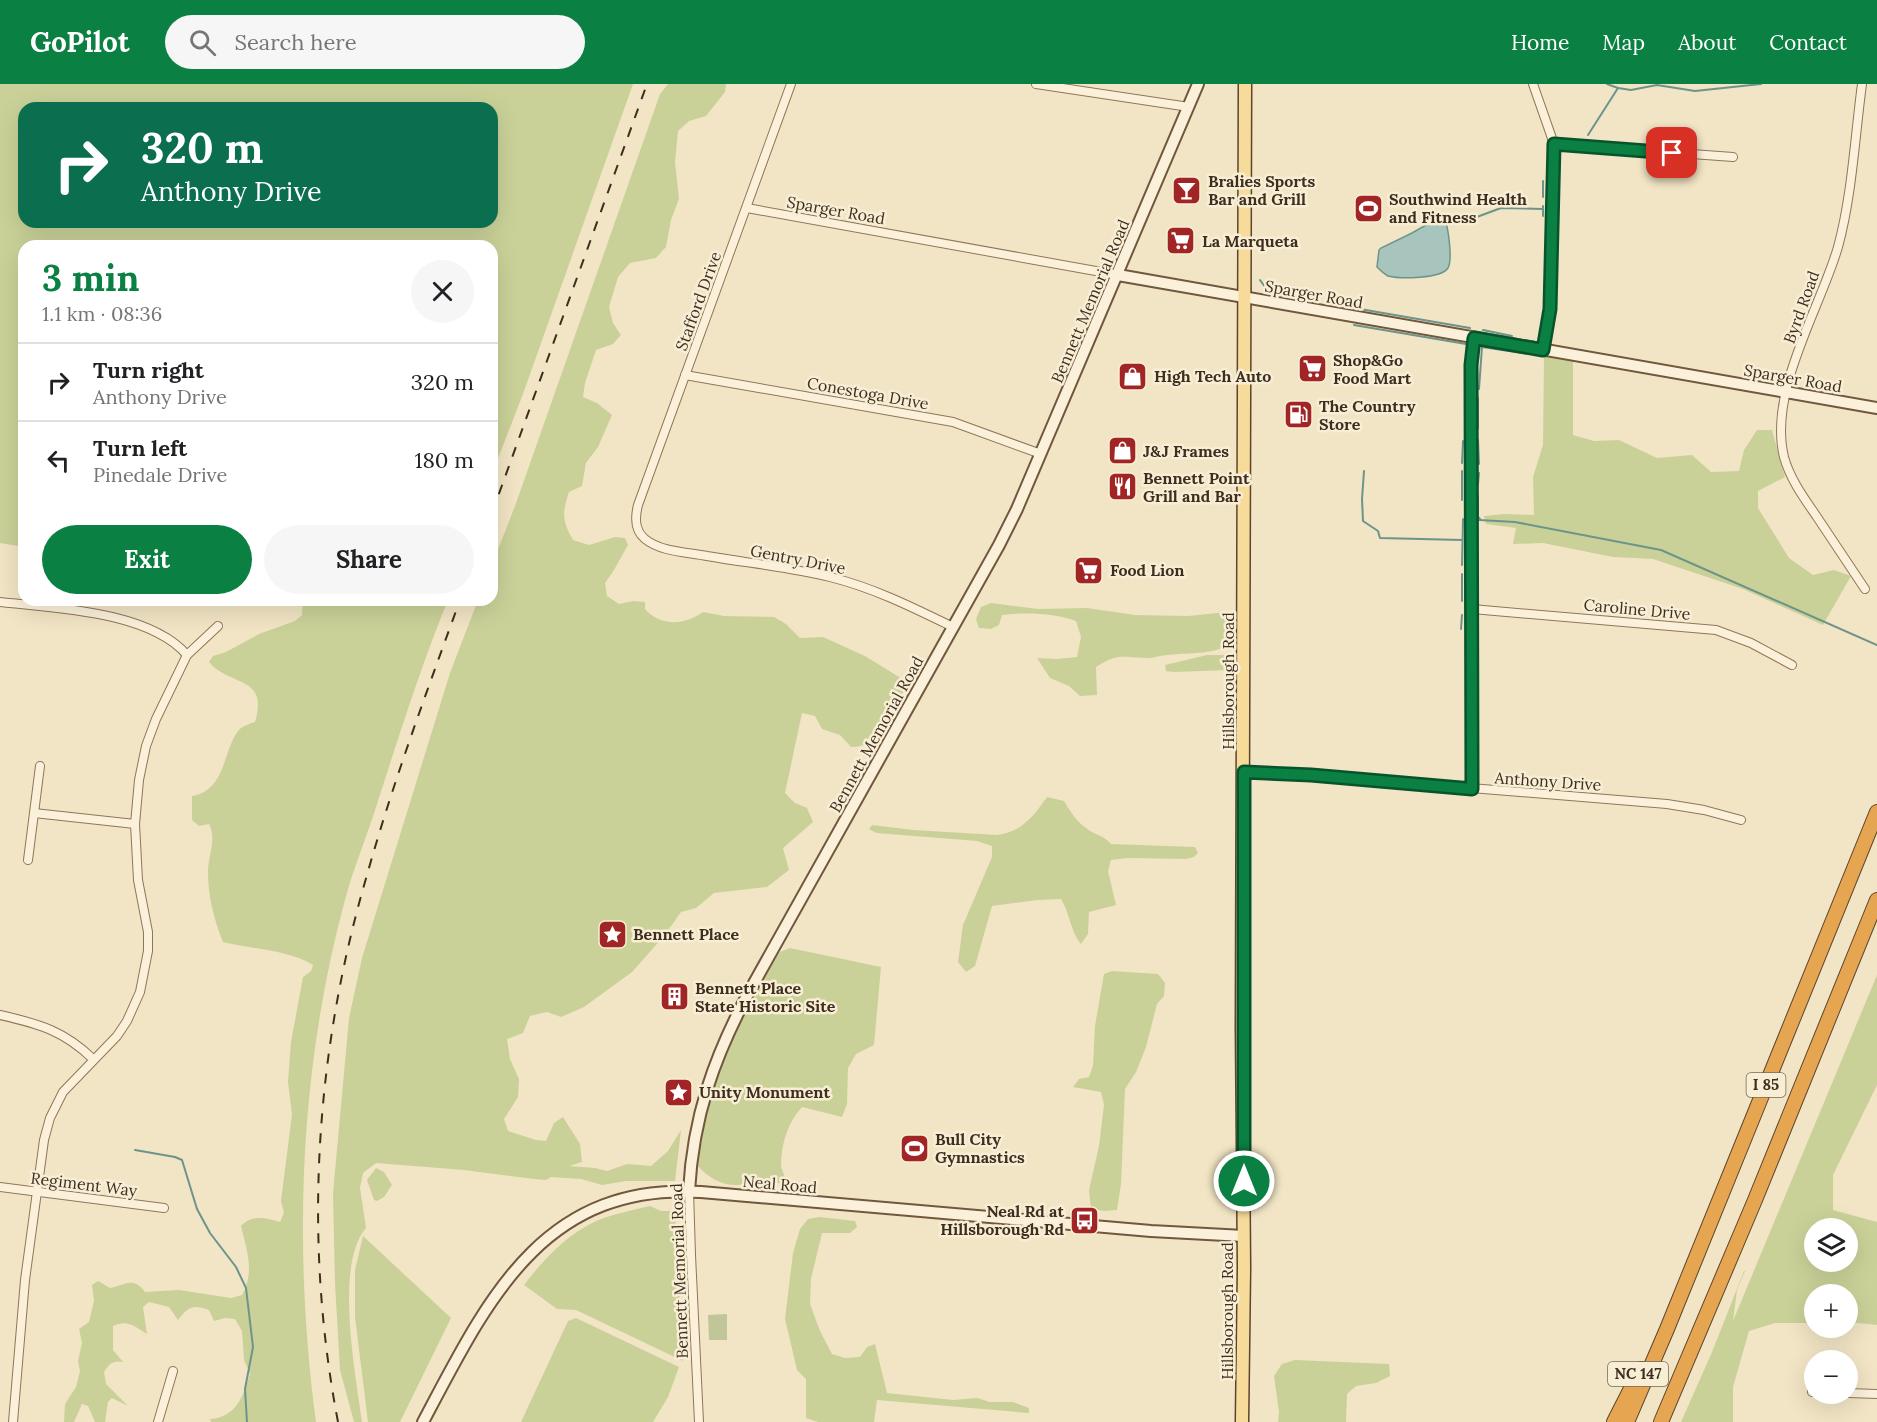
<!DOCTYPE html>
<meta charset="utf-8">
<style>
:root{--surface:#fff;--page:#f6f6f6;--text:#202124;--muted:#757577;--line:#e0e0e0;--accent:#0b8043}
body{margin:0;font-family:Lora,serif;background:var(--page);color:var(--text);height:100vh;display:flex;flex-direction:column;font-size:22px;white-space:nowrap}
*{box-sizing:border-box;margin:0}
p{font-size:20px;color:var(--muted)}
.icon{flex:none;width:33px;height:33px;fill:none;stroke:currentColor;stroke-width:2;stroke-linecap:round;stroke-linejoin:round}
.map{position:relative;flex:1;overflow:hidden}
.details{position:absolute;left:18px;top:156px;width:480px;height:366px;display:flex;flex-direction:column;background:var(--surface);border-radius:18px;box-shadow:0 6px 24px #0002}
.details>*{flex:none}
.banner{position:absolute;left:18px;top:18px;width:480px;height:126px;border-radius:18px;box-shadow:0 6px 24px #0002;background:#0b6e4f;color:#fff;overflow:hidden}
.fabs{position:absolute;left:1804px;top:1134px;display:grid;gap:12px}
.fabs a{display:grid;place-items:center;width:54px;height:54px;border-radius:50%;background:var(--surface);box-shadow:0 6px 24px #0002;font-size:30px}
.pin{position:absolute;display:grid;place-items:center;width:51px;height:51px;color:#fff;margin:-26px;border-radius:12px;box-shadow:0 3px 9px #0006}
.me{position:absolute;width:66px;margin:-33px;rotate:0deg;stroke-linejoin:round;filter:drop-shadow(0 0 4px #0008)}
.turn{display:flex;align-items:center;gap:21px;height:126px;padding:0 24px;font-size:27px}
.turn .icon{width:78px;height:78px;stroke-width:2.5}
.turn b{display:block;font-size:42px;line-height:51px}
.round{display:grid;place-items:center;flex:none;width:63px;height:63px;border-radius:32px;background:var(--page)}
.overview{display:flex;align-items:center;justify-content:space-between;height:102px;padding:0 24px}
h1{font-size:36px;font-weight:700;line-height:45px;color:var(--accent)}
.button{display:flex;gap:12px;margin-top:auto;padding:12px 24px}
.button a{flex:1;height:69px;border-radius:36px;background:var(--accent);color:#fff;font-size:24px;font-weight:700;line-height:69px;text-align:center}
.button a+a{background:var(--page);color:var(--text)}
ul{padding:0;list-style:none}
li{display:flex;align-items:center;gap:18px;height:78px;padding:0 24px;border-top:2px solid var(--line)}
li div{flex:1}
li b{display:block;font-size:22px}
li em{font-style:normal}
header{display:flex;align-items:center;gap:36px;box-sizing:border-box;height:84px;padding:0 30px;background:var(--accent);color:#fff}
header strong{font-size:28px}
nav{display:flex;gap:33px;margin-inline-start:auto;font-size:21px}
.search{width:420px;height:54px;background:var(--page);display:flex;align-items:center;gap:15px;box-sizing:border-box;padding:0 21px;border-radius:33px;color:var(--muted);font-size:22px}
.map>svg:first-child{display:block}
.green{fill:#cad198;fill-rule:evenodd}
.cemetery{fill:#c0c698}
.water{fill:#a7c5bc;stroke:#6d948b;stroke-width:1.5}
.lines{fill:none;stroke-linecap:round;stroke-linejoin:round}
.stream{stroke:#6d948b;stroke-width:2}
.street-casing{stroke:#8f7659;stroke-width:10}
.secondary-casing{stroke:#70573d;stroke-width:14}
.primary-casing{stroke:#5c442e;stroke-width:15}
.highway-casing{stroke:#5c442e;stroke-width:16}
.street{stroke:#fbf1da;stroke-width:8}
.secondary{stroke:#fbf1da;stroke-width:10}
.primary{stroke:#f7db9b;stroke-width:12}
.highway{stroke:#e6a551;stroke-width:14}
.rail{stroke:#3e2e1e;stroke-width:2;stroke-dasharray:10 10;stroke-linecap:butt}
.route-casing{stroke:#07532c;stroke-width:15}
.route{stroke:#0b8043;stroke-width:10}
.labels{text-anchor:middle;stroke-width:5;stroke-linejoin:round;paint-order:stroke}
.shield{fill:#f8eed6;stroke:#766855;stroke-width:1.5}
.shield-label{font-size:15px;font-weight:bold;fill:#3e2e1e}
.poi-label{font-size:16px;font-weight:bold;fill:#3e2e1e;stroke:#f8eed6;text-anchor:start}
.street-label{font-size:16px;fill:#3e2e1e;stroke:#f8eed6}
</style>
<header>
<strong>GoPilot</strong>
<div class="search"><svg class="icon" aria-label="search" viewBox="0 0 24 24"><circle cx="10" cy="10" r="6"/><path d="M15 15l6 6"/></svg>Search here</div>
<nav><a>Home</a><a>Map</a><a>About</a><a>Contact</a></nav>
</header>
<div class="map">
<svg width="1877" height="1338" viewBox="0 0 1877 1338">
<rect width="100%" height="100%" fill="#f2e5c5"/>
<!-- green -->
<g class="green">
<path d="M0,0H633L523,310L492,390V162H24V463L0,459ZM24,24H492V138H24Z"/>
<path d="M668,0H726L725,8L706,32L689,37L678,47L675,78L679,115L671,136L666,163L656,174L630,179L618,193L609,223L613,239L621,251L613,260L596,266L585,299L583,313L597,319L612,331L598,363L586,379L582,402L569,408C562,429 562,437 573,456L589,461L615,453L625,454L628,461L614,486L605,499L607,512L619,520L633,517L645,518V525C661,543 685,541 703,528L724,532L774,533L786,540L800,554L823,553L865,572L899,593L904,607C891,631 882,663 851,663L840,651L822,645L815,632L802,629L785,709L795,719L807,724L813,738L783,764L789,786L767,803L714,809L696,824L681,828L664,852L632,888L584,923L561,933L547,928L530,932L523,949L507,955L510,975L519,995L518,1013L504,1035L508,1047L536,1056L546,1057L554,1039L563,1033L580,1060L582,1078L569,1082L595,1084L607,1087L627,1080L651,1082L668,1067L681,1046L675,1097H626L602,1101L581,1095L551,1093L546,1096L534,1095L464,1086L376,1079L363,1089L360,1104L366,1144C334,1181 356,1291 362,1338H354L340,1286L335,1200L333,1109L349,934L362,874L450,589L478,516H492V481L515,422L660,10Z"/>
<path d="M1544,271L1573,275V351L1594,357L1619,356L1657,374L1692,371L1711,388L1739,387L1744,366L1757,346H1772L1785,393L1758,407V424L1789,474L1813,491L1834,486L1851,492L1823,541L1743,505L1653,475L1613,473L1543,459L1513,460L1516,444L1486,440L1484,432L1504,430L1534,431L1533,393L1543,361Z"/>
<path d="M303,516H448C421,582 400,649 378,717C368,750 354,782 345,816C299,985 293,1165 316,1338H211L210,1335C237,1333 243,1312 250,1290L244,1276L242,1247L235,1235L225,1234L214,1237L209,1226C193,1220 188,1223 178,1236L169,1223L149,1218L143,1223L147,1250C134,1242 128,1235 113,1242V1266L123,1278C113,1276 110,1279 104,1288L106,1300L128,1322L112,1314L108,1318L105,1338H95L88,1322L82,1320L74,1338H64L65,1320L76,1303L80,1287L78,1277L82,1259L79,1245L89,1238L94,1217L92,1201L98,1197L110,1204C126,1201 133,1192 145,1208L179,1206L231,1214L242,1211C255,1187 247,1168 241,1142C252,1130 266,1134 280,1138L284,1129L281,1117L292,1030L288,998L291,958L303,893L311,887L313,881C289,866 251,865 223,858C214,835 208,813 208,788C208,772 217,755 209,740L199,742L192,736V712C226,706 222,669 238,647C242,642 249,640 255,638C269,591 230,603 209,578L213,572L226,568L259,550L295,537L302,531Z"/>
<path d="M991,519L1038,525L1087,524L1135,531L1188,532L1227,528L1234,532V556C1219,572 1189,568 1168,571C1160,571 1152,575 1145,574C1121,573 1118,569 1096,583L1097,611L1080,612L1069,602L1050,594L1037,574L1057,575L1077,573L1081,553L1076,537C1055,529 1025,528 1002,531L999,541L991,545L979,544L976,535L981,523Z"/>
<path d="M1207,571H1227L1231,576L1229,586L1174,588L1166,587L1165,581Z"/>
<path d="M1047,713L1064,717C1070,727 1076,737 1086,744C1094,751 1104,751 1111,760L1195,763L1198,769L1194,773L1186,775L1128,774L1111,776L1108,787L1116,821L1089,828L1088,850L1081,860C1070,847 1070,829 1061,815L1038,816L992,822L975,882L966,888L958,878L963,841L992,773V762L977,757L876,749L869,745L872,741L913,746L997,751C1020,749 1034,732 1047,713Z"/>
<path d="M790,864L881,883L874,961L856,970L848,984L847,1020L842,1033L802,1023C788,1038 781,1060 781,1081C781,1086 786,1092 786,1099H772L761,1094C737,1108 713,1100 697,1081L704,1015L732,949L765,887L780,868Z"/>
<path d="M1112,887L1158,890L1165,899L1164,912L1157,920L1146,963L1136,988L1125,1005L1121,1100L1117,1126L1105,1127L1091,1125L1089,1106L1099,1062L1104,1021L1101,1008L1073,1003L1079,995L1089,993L1093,982L1095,942L1104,890Z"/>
<path d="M1877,891V1001L1833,1091V1126L1877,1138V1241L1848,1238V1210H1815V1239H1775L1749,1247L1733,1303V1338H1681L1712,1268L1744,1187H1745L1737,1206L1733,1237ZM1815,1144H1848V1178H1815Z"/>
<path d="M376,1084L384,1088L392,1101L384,1113L377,1117L374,1116L367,1096Z"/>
<path d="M650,1122L661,1127H675L683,1277L576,1226L557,1225L524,1201C545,1174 565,1152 596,1137C613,1130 633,1126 650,1122Z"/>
<path d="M820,1133L855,1137L857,1143L850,1149H822L811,1195L810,1220L820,1247L832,1270L845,1274L860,1273L867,1263L875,1260L887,1309L953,1316L977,1314L990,1318H1013L1029,1324V1329L877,1316L874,1338H818L806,1334V1295L797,1286L785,1235L793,1169L800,1145L808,1135Z"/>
<path d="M363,1152L451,1234L400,1338H368L355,1233V1186Z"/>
<path d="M576,1234L679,1283L668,1313L653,1338H521L568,1237Z"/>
<path d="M1295,1276L1389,1280L1390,1292L1376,1299L1356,1302L1347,1310L1346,1338H1278L1279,1328L1274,1292L1282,1280Z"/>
</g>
<!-- cemetery -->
<path class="cemetery" d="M727,1230V1256H709L708,1231Z"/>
<!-- water -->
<path class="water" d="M1442,132H1444C1448,142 1453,175 1448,184C1441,195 1400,195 1388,192C1384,190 1380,186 1377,183L1379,166L1381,164L1412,149Z"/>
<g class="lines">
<!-- stream -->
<g class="stream">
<path d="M1607,0L1618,4L1631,6L1657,1L1695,7L1761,0"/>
<path d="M1588,51L1618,4"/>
<path d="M1543,113V97"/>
<path d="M1559,120V89"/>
<path d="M1543,122V132"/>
<path d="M1458,140L1501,124L1543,125"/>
<path d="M1260,196L1268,207L1272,209L1317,218"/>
<path d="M1331,220L1470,244"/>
<path d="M1354,241L1466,260"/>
<path d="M1483,246L1512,252"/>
<path d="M1479,305L1482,263L1529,270"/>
<path d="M1478,344V314"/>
<path d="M1478,356L1479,380"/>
<path d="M1462,379L1463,357"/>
<path d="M1364,387L1362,415L1363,437L1378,447L1380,454L1462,456"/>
<path d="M1478,400L1479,389"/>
<path d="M1478,412V433L1480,435"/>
<path d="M1462,416V387"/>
<path d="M1479,436L1515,438L1661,466L1877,561"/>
<path d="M1462,481L1463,435"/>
<path d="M1462,517V490"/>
<path d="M1461,545L1462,531"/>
<path d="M135,1066L175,1073L182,1076L197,1125L210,1149L236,1183L246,1204L253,1263L245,1305L247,1338"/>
</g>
<defs>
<g id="street">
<path d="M791,0L638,421C635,433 634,446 645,455C661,468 687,468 707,472C747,479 790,483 830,493C874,504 912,523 953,543"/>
<path d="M1036,0L1189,23"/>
<path d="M1533,0L1554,60L1550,225L1543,266"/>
<path d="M1862,0C1855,52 1852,112 1838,163C1820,225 1768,307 1784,373C1790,395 1804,414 1817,433C1833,457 1849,481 1865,505"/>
<path d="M1554,60L1733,73"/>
<path d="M747,124L1118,191"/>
<path d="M685,291L953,338L1041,370"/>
<path d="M0,518C54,524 149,527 187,571"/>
<path d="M1472,525L1716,546L1751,559L1792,581"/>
<path d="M1244,688L1311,691L1667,720L1704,726L1741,736"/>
<path d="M1472,705L1471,281L1474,254"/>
<path d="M34,729L135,740"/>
<path d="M28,776L40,682"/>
<path d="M0,931C40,940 64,947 93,975"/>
<path d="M0,1103L164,1124"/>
<path d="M689,1107L691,1171L699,1338"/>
<path d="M1812,1308H1815"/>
<path d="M1848,1309L1877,1310"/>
<path d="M13,1338L25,1196L44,1056L50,1034L63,1008L117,952L127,937L140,908L148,867V848L138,796L135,740L139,696L146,662L156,635L187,571L218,542"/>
<path d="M158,1338L173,1287"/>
</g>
<g id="secondary">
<path d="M1118,191L1877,324"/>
<path d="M689,1107C693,1033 714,973 749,908L999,461L1017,425L1198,0"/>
<path d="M423,1338C487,1217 542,1098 701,1108L1151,1147L1244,1152"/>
</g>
<path id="primary" d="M1242,1338L1244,1184L1242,943L1245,0"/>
<g id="highway">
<path d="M1614,1338L1641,1285"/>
<path d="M1627,1338L1667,1245L1877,728"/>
<path d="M1661,1338L1755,1116L1877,816"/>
</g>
</defs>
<!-- street casing -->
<use href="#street" class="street-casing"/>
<!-- secondary casing -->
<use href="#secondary" class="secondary-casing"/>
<!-- primary casing -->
<use href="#primary" class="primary-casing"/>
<!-- highway casing -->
<use href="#highway" class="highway-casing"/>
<!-- street -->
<use href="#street" class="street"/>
<!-- secondary -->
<use href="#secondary" class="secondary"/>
<!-- primary -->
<use href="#primary" class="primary"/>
<!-- highway -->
<use href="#highway" class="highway"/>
<!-- rail -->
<g class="rail">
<path d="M492,429L647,0"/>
<path d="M338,1338C303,1156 315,968 367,791C393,698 427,607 460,516"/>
</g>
</g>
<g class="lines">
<defs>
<path id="route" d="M1244,1097V688L1311,691L1472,705L1471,281L1474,254L1543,266L1550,225L1554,60L1672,69"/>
</defs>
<!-- route casing -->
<use href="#route" class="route-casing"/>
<!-- route -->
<use href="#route" class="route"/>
</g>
<!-- icons -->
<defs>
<symbol id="bar-square" viewBox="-11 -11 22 22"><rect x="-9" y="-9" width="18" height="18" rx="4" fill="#a22525" stroke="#f8eed6"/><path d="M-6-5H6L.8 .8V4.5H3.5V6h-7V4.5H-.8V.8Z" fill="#fff"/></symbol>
<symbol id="stadium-square" viewBox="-11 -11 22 22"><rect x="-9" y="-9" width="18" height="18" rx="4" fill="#a22525" stroke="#f8eed6"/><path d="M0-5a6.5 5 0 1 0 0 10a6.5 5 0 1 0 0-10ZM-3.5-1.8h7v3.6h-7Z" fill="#fff"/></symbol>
<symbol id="supermarket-square" viewBox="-11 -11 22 22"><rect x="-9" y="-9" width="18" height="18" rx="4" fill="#a22525" stroke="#f8eed6"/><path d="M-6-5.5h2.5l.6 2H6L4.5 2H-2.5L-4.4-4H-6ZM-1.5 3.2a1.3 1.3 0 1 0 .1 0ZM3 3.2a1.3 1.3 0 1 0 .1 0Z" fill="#fff"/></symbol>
<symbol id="shop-square" viewBox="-11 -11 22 22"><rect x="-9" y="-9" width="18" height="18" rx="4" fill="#a22525" stroke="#f8eed6"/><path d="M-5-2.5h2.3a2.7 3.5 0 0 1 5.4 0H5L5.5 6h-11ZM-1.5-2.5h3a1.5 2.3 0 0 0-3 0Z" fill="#fff"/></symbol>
<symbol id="fuel-square" viewBox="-11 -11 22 22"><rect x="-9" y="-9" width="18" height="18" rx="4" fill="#a22525" stroke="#f8eed6"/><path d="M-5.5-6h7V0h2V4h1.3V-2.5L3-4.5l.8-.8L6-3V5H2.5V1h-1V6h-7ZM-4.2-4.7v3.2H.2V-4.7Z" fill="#fff"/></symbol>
<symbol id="restaurant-square" viewBox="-11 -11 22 22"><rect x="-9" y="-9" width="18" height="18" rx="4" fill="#a22525" stroke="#f8eed6"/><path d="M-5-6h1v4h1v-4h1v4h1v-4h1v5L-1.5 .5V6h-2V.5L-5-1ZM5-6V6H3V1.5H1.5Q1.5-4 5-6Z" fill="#fff"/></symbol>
<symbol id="sight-square" viewBox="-11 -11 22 22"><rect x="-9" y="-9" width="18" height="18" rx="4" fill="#a22525" stroke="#f8eed6"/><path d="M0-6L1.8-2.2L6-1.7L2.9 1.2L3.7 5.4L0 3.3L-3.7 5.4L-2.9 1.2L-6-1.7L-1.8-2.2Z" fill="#fff"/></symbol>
<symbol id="building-square" viewBox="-11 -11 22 22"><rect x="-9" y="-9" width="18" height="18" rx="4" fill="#a22525" stroke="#f8eed6"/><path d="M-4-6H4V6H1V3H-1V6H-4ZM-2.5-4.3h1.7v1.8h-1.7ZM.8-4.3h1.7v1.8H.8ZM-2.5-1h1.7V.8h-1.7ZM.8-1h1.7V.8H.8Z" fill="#fff"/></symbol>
<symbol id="bus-square" viewBox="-11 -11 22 22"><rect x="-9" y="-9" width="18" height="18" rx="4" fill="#a22525" stroke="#f8eed6"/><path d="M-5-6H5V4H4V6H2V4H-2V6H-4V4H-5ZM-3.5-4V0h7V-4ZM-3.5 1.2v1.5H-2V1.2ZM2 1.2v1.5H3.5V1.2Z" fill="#fff"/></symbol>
</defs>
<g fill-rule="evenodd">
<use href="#bar-square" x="1170" y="90" width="33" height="33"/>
<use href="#stadium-square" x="1352" y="108" width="33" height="33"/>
<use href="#supermarket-square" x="1164" y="140" width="33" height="33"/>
<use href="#supermarket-square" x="1296" y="268" width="33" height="33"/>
<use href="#shop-square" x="1116" y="276" width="33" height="33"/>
<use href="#fuel-square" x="1282" y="314" width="33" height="33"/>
<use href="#shop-square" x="1106" y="350" width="33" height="33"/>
<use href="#restaurant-square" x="1106" y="386" width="33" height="33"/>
<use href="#supermarket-square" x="1072" y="470" width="33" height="33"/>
<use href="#sight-square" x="596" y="834" width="33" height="33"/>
<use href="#building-square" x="658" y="896" width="33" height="33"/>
<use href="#sight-square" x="662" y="992" width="33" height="33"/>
<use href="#stadium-square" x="898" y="1048" width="33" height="33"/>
<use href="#bus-square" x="1068" y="1120" width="33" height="33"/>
</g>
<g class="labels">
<!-- shield labels -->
<g class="shield">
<rect x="1746.5" y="989" width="39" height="24" rx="4.5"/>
<rect x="1608" y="1278" width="60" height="24" rx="4.5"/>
</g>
<g class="shield-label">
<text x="1766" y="1006">I 85</text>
<text x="1638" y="1295">NC 147</text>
</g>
<!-- poi labels -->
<g class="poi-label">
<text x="1208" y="103">Bralies Sports<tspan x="1208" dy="18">Bar and Grill</tspan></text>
<text x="1389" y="121">Southwind Health<tspan x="1389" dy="18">and Fitness</tspan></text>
<text x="1202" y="163">La Marqueta</text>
<text x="1333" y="282">Shop&amp;Go<tspan x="1333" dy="18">Food Mart</tspan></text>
<text x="1154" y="298">High Tech Auto</text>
<text x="1319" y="328">The Country<tspan x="1319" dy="18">Store</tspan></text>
<text x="1143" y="373">J&amp;J Frames</text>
<text x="1143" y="400">Bennett Point<tspan x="1143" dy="18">Grill and Bar</tspan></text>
<text x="1110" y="492">Food Lion</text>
<text x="633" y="856">Bennett Place</text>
<text x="695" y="910">Bennett Place<tspan x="695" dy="18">State Historic Site</tspan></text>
<text x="699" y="1014">Unity Monument</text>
<text x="935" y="1061">Bull City<tspan x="935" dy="18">Gymnastics</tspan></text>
<text x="1064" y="1133" text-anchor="end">Neal Rd at<tspan x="1064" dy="18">Hillsborough Rd</tspan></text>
</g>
<!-- street labels -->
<g class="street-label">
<text transform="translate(836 126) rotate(10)" y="6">Sparger Road</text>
<text transform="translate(1314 210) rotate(10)" y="6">Sparger Road</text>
<text transform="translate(698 217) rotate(-70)" y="6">Stafford Drive</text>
<text transform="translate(1090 217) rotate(-67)" y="6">Bennett Memorial Road</text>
<text transform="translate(1801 223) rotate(-70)" y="6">Byrd Road</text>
<text transform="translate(1793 294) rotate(10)" y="6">Sparger Road</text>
<text transform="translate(868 309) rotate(10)" y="6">Conestoga Drive</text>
<text transform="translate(798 475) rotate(11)" y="6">Gentry Drive</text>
<text transform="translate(1637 525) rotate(5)" y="6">Caroline Drive</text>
<text transform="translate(1228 597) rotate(-90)" y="6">Hillsborough Road</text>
<text transform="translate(876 650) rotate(-61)" y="6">Bennett Memorial Road</text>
<text transform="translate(1548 697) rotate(4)" y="6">Anthony Drive</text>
<text transform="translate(84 1100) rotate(7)" y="6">Regiment Way</text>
<text transform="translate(780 1100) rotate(5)" y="6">Neal Road</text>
<text transform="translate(679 1187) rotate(-92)" y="6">Bennett Memorial Road</text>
<text transform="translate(1227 1227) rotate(-90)" y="6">Hillsborough Road</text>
</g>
</g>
</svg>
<div class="fabs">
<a><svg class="icon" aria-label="layers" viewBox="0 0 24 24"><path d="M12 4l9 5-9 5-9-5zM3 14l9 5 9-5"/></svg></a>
<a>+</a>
<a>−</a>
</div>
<div class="pin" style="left:1672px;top:69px;background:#d93025"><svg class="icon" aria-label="arrive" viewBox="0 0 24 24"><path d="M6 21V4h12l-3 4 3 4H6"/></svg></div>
<svg class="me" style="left:1244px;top:1097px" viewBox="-20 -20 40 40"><circle r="17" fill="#0b8043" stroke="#fff" stroke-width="3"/><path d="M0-11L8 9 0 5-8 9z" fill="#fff"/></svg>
<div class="banner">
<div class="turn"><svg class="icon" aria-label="right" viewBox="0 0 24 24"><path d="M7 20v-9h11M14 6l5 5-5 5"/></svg><div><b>320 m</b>Anthony Drive</div></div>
</div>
<section class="details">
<div class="overview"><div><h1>3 min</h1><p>1.1 km · 08:36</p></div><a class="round"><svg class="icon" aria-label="close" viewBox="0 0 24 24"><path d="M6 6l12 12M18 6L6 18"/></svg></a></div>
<ul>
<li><svg class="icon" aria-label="right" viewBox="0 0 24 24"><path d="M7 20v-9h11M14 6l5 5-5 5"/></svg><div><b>Turn right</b><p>Anthony Drive</p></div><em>320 m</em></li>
<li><svg class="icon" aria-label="left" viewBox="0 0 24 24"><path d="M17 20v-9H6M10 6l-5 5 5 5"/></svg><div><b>Turn left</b><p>Pinedale Drive</p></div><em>180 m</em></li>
</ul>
<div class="button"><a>Exit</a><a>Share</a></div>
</section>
</div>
